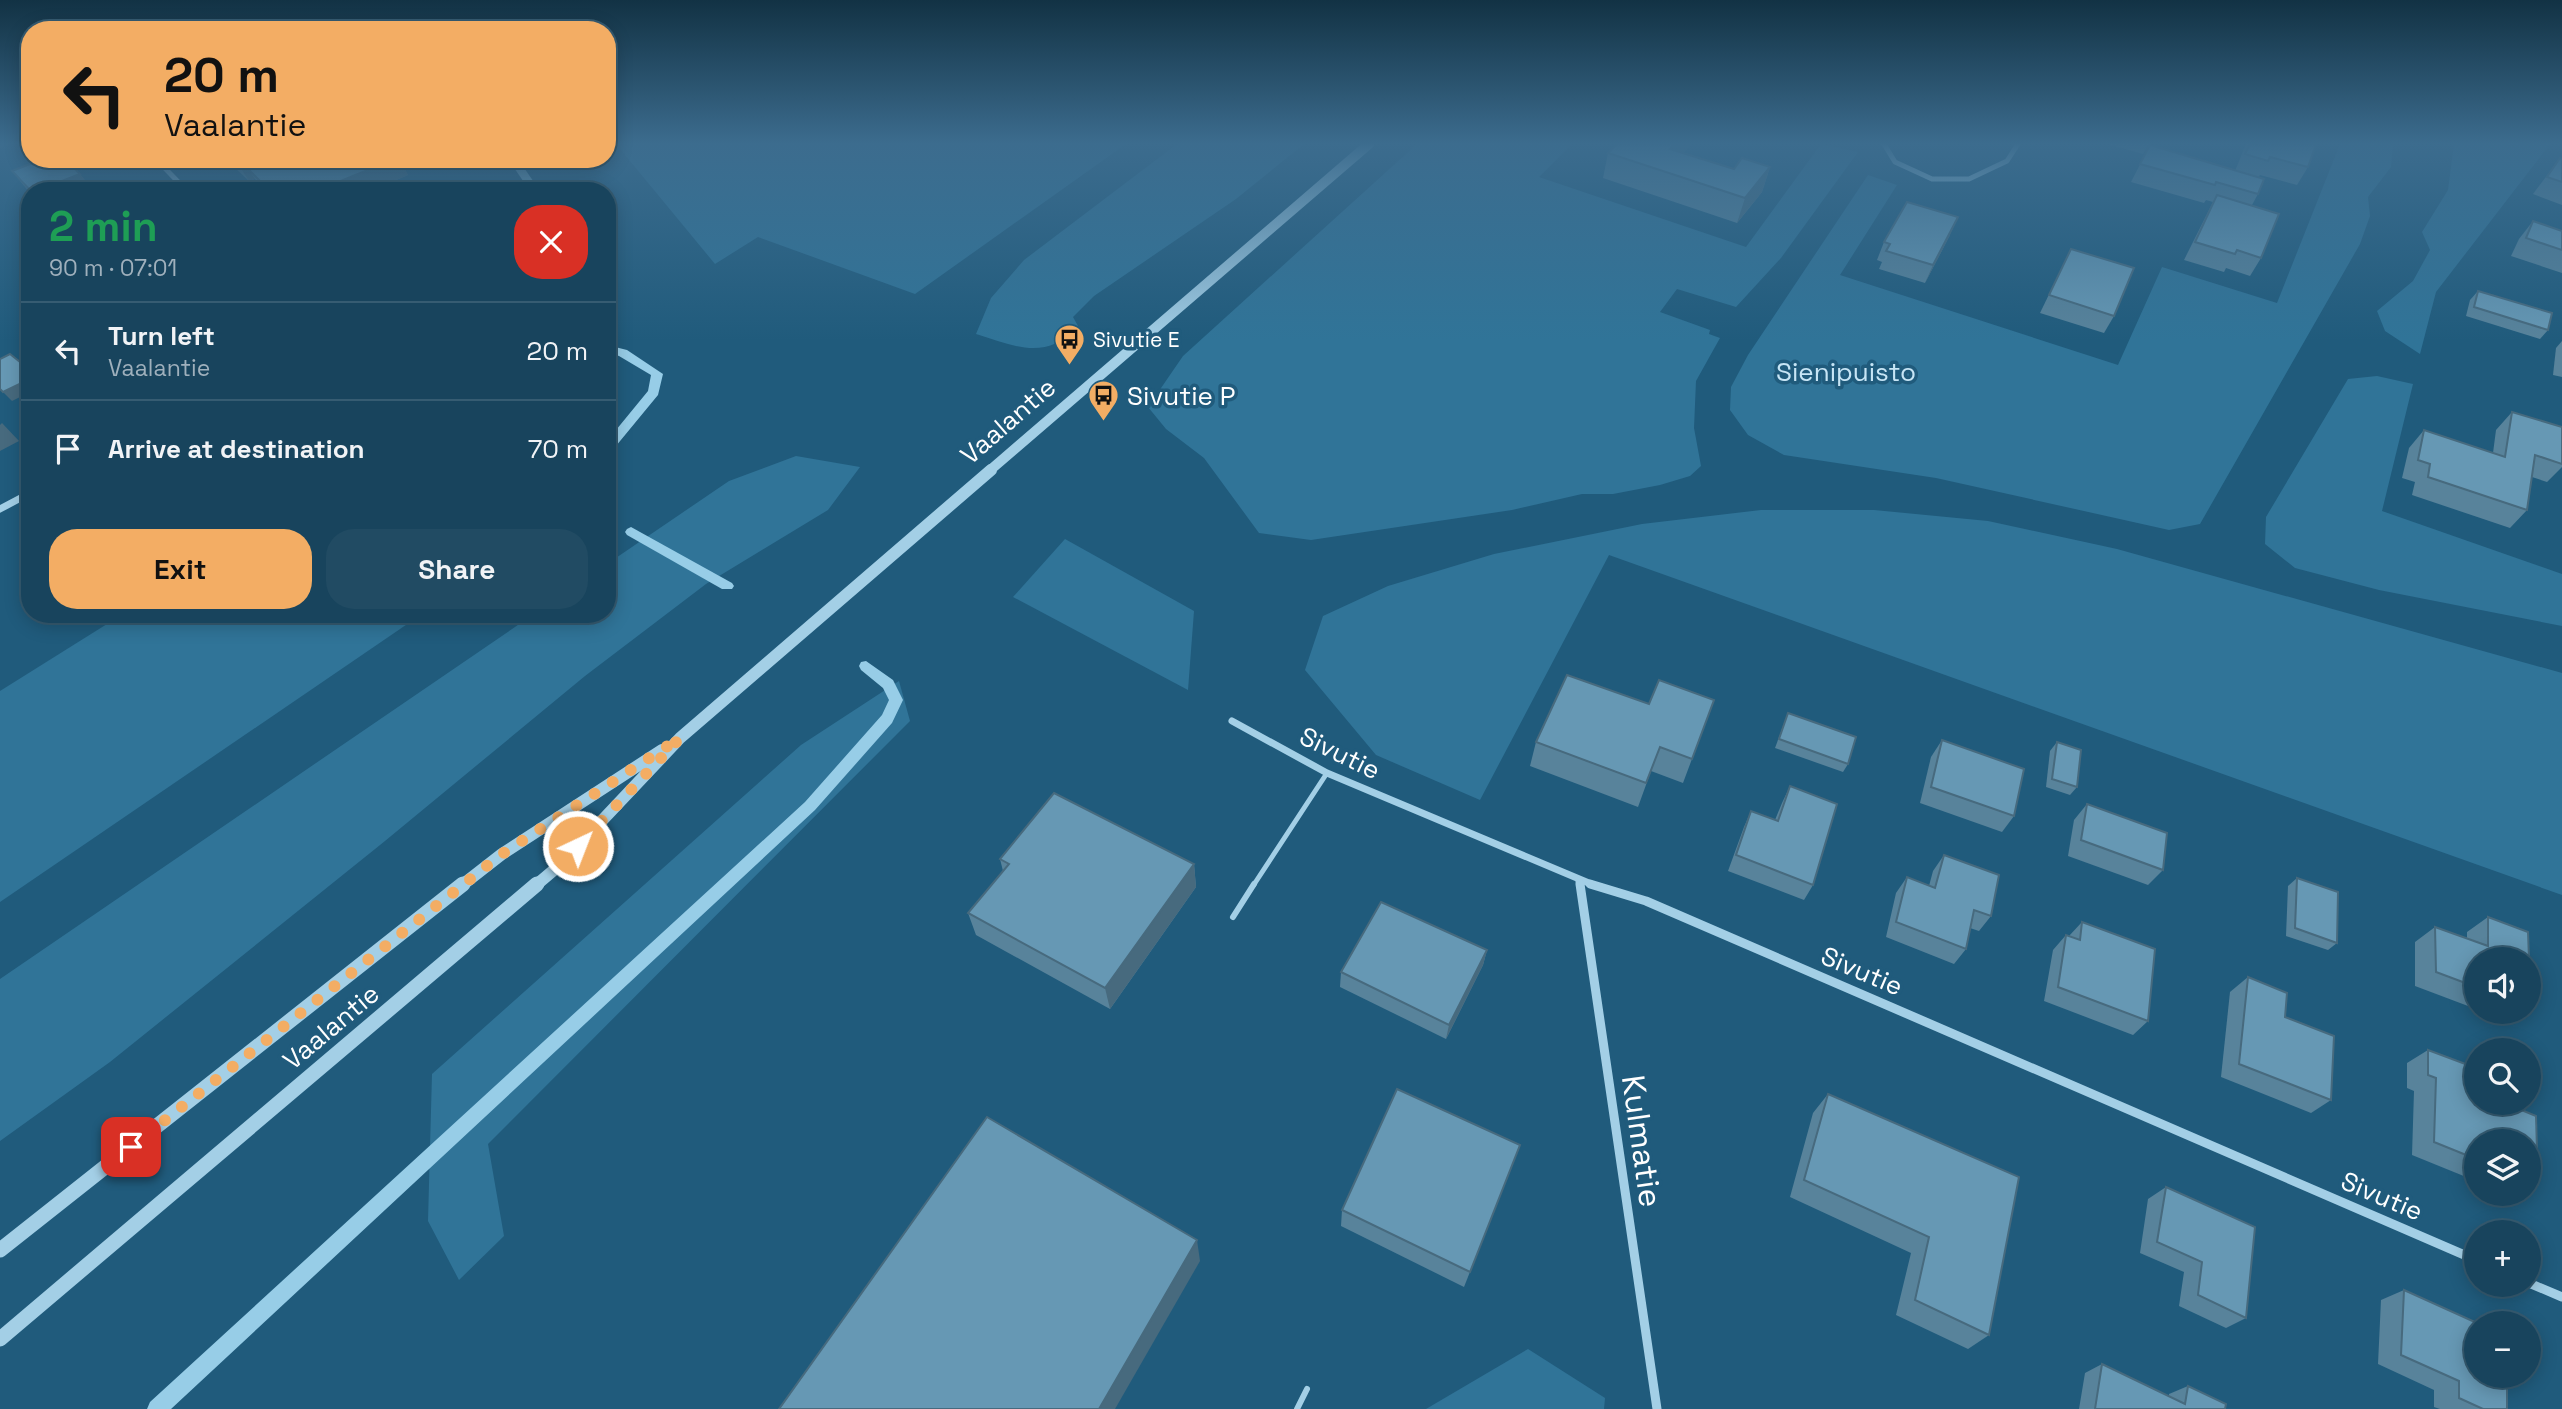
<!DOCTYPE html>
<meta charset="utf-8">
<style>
:root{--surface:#18445d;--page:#214b63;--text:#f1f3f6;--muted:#9fb0bc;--line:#365c72;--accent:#f3ad64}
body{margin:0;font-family:"Space Grotesk",sans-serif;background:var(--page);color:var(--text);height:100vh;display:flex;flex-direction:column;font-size:26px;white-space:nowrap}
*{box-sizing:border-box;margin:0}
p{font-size:23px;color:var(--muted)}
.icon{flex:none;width:38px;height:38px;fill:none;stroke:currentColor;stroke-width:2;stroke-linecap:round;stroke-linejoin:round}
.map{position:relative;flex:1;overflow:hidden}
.drawer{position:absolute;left:21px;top:182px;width:595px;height:441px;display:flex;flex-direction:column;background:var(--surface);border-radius:28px;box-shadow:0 4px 18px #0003,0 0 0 2px var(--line)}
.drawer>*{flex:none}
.banner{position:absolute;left:21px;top:21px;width:595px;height:147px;border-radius:28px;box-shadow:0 4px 18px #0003,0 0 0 2px var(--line);background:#f3ad64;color:#111;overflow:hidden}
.fabs{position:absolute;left:2464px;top:947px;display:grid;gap:14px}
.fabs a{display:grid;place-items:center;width:77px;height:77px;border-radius:50%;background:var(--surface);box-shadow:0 4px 18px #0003,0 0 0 2px var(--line);font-size:35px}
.pin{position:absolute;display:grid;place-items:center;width:60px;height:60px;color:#fff;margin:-30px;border-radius:14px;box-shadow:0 4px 10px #0006}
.me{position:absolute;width:77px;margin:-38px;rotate:43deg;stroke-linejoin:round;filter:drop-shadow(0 0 5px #0008)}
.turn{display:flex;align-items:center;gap:24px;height:147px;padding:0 28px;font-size:32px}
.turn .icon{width:91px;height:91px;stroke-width:2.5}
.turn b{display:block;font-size:49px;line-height:60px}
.round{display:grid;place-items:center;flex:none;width:74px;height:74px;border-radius:28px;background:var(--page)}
.headline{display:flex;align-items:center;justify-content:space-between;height:119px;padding:0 28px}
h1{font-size:42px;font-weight:700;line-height:52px;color:#1e9e55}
.cta{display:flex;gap:14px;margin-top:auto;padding:14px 28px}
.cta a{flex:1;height:80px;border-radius:28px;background:var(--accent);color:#111;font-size:28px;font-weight:700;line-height:80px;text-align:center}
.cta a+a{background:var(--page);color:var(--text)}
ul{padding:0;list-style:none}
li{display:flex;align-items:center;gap:21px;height:98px;padding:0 28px;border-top:2px solid var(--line)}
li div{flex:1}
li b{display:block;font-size:26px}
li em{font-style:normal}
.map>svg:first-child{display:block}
.green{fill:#307498}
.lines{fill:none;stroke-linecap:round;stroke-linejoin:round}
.stream{fill:#97cde7;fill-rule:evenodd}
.service-far1{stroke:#a3cfe6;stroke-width:5}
.service{stroke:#a3cfe6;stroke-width:6}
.minor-far2{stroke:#a3cfe6;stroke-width:5}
.minor-far1{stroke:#a3cfe6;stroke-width:7}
.minor{stroke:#a3cfe6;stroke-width:9}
.tertiary-far2{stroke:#a3cfe6;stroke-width:10}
.tertiary-far1{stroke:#a3cfe6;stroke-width:12}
.tertiary{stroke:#a3cfe6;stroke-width:15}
.wall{fill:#58839b}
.shaded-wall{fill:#476a7e}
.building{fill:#6698b4;stroke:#476a7e;stroke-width:2}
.route{stroke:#f3ad64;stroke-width:12;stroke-dasharray:0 21.6}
.labels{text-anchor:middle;stroke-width:7;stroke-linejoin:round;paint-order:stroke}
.far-poi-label{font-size:21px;fill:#fff;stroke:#205b7c;text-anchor:start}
.park-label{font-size:26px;fill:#c7e5f5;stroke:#205b7c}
.poi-label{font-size:26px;fill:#fff;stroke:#205b7c;text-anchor:start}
.street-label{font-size:26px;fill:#fff;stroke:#205b7c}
.near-street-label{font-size:32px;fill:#fff;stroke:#205b7c}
</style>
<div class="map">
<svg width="2562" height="1409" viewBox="0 0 2562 1409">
<rect width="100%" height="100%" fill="#205b7c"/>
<!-- green -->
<g class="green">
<path d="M616,144H1126L915,294L758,237L715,264Z"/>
<path d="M1177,144H1304L1236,199L1094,296L1073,317L1078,326C1046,362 1015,346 976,334L991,298L1024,260Z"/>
<path d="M1417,144H1572L1539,177L1746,247L1821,144L1858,152L1781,258L1736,307L1677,289L1660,312L1710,330L1709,334L1720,338L1696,381L1694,428L1701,466L1690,476L1660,485L1613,494H1582L1512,510L1311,540L1259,533L1204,458L1166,429L1148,407L1183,356Z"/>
<path d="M2340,144H2393L2391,167L2368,197L2370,216L2360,244L2200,524L2169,530L1936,478L1784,455L1748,435L1730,410L1731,387L1748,355L1868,175L1897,185L1840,275L2118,365L2162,267L2277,303Z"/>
<path d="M2454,144H2550L2436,292L2420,354L2385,331L2377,311L2413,281L2430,250L2422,232L2448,190Z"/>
<path d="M2377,376L2413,384L2382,511L2562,574V626L2379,590L2295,568L2265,544L2266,517L2348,379Z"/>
<path d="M796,456L860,467L828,510L706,584L585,676L385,841L110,1062L0,1141V979L534,614H607V564L729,481Z"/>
<path d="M1761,510H1874L1988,521L2117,549L2562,673V895L1609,555L1480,800L1376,755L1305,670L1323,616L1388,586L1494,554L1642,524Z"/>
<path d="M1065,539L1194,611L1188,690L1013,597Z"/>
<path d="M123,614H422L0,902V691Z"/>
<path d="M899,681L910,721L488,1144L504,1236L459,1280L428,1221L432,1074L801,745Z"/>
<path d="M1528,1349L1605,1398L1604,1409H1426Z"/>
</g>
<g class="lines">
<!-- stream -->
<g class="stream">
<path d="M508,159H518L540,191H530Z"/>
<path d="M607,345L627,350L663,374L658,395L611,452L607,453V441L648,391L651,375L619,356L607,352Z"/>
<path d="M631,527L732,583L734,586L732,589H722L627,535L625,532L627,529Z"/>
<path d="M866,661L893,680L903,700L892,723L815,810L171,1409H147L150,1402L805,802L882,715L889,700L883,688L861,670L859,666L861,662Z"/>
</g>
<!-- service-far1 -->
<path class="service-far1" d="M1253,886L1327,773"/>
<!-- service -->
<g class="service">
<path d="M1233,917L1254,884"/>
<path d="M1297,1409L1307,1389"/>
</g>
<!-- minor-far2 -->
<g class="minor-far2">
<path d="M1884,144L1895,162L1932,179H1969L2007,161L2018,144"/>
<path d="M156,159L187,191"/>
</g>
<!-- minor-far1 -->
<g class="minor-far1">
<path d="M0,509L30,493"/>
<path d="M1232,721L1327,773L1596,886"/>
<path d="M1579,881L1580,886"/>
</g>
<!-- minor -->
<g class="minor">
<path d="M1580,884L1657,1409"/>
<path d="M1590,884L1646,901L2476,1260"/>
<path d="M2529,1283L2562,1297"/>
</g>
<!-- tertiary-far2 -->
<path class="tertiary-far2" d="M988,472L1369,144"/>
<!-- tertiary-far1 -->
<g class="tertiary-far1">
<path d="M461,886L502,854L662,750"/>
<path d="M535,886L561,864L680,738L991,470"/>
</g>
<!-- tertiary -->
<g class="tertiary">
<path d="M0,1250L463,884"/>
<path d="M0,1339L537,884"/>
</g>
</g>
<!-- wall -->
<g class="wall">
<path d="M1691,144L1683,153L1734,169L1770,167L1762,192L1737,223L1603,178L1608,153Z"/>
<path d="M2108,144H2149L2143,154Z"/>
<path d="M2246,144H2316L2308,167L2297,185L2260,175L2258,178V194L2252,205L2261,258L2250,276L2226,268L2224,272L2184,260L2213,202L2206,200L2204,203L2131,182L2150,145L2235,171Z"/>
<path d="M2560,158L2562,159V205L2533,194Z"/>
<path d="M228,159H337L338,160L399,159L408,175L370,191H264L255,179L249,181L233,166Z"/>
<path d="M12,171L80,174L93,191H30V193Z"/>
<path d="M2533,221L2562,231V273L2511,256L2519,239Z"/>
<path d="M1950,235L1925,283L1879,269L1882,262L1877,260L1884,242Z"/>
<path d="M2071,249L2114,316L2104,333L2040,313Z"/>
<path d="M2478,291L2548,330L2540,339L2466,316L2470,300Z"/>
<path d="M2562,341V377L2553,375L2556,348Z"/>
<path d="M2512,412L2562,427V467L2547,482L2532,477L2527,510L2510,528L2412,495L2415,482L2402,478L2409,448L2424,430L2493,453L2496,430Z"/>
<path d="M1714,700L1683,783L1651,771L1638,807L1530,766L1536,742Z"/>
<path d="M1788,713L1848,764L1843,772L1775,748Z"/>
<path d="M1942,740L2014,816L2002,832L1920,803L1931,757Z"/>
<path d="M2057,742L2077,787L2070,795L2046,787L2050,751Z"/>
<path d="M1790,786L1813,885L1804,900L1728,871L1744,827L1751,811L1775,820L1782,803Z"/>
<path d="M2087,804L2163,870L2148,885L2068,856L2074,820Z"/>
<path d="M1944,855L1991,916L1979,931L1970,928L1966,949L1954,964L1886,937L1896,893L1907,877L1929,886L1933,871Z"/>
<path d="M1000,859L1194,864L1196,887L1110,1009L976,935L968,913L1003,871Z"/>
<path d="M2297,878L2337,943L2328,950L2286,936L2288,886Z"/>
<path d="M2488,917L2529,959H2476V1009L2415,986V942L2435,927L2467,938V932Z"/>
<path d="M2082,922L2148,1021L2133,1035L2044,1001L2053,950L2066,935L2069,936Z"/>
<path d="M1487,950L1483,965L1446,1039L1340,987L1341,972Z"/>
<path d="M2248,977L2285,1017L2331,1100L2311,1113L2221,1077L2230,992Z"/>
<path d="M2483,1012H2523L2508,1021Z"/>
<path d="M2428,1050L2476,1068V1102H2502L2536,1116L2538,1184L2529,1188V1141H2476V1181L2412,1155L2414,1091L2407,1088V1063Z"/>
<path d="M1828,1094L2019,1177L1989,1335L1968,1349L1896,1315L1911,1253L1790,1197L1813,1113Z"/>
<path d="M1513,1163L1464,1287L1341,1226L1342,1210Z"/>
<path d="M2166,1187L2246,1318L2226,1328L2179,1306L2184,1272L2140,1253L2148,1199Z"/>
<path d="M2404,1290L2507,1409H2440L2434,1407V1390L2378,1364L2381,1300Z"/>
<path d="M2102,1364L2169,1396V1394L2188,1386L2225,1409H2079L2085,1373Z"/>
</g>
<!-- shaded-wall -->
<g class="shaded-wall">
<path d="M0,144H13L0,148Z"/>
<path d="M1675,144H1691L1666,172L1670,149Z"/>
<path d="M250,159H311L249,170L255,179L249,181L238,164Z"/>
<path d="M395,159H399L408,175L370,191H316Z"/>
<path d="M1770,167L1762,192L1737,223L1745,198Z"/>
<path d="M80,174L93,191H36Z"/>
<path d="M1958,217L1950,235L1925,283L1933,265Z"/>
<path d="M30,379V392L12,401L3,392Z"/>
<path d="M2,423L19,441L0,451V425Z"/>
<path d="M1194,864L1196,887L1110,1009L1105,988Z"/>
<path d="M1487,950L1483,965L1446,1039L1449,1025Z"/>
<path d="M1197,1240L1200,1261L1115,1409H1099Z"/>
</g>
<!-- building -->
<g class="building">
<path d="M1617,144H1675L1670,149L1734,169L1742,158L1770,167L1745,198L1608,153Z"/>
<path d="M2250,144H2316L2308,167L2270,157L2268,161L2245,154Z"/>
<path d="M2150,145L2264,179L2258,194L2216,182L2215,185L2140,164Z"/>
<path d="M2560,158L2562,159V182L2547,177Z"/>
<path d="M43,159H65L80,174L36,191H31L12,171Z"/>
<path d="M233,159H250L238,164Z"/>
<path d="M276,159H337L338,160L395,159L316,191H270L249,170Z"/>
<path d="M2217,195L2279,214L2261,258L2237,250L2235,254L2195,242Z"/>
<path d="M1907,202L1958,217L1933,265L1886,251L1890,244L1884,242Z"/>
<path d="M2533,221L2562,231V250L2526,238Z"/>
<path d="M2071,249L2134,268L2114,316L2049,295Z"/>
<path d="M2478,291L2552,313L2548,330L2474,307Z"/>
<path d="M10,354L30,370V379L3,392L0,389V359Z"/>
<path d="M2512,412L2562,427V464L2535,455L2527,510L2428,477L2430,464L2418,460L2424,430L2505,457Z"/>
<path d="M1567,675L1649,704L1659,680L1714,700L1692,759L1660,747L1646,783L1536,742Z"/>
<path d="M1788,713L1856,737L1848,764L1779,739Z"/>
<path d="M1942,740L2024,769L2014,816L1931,787Z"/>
<path d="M2057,742L2081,750L2077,787L2052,779Z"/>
<path d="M1790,786L1837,804L1813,885L1736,855L1751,811L1778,821Z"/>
<path d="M1054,793L1194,864L1105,988L968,913L1009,864L1000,859Z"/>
<path d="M2087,804L2167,833L2163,870L2081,840Z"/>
<path d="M1944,855L1999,875L1991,916L1974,910L1966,949L1896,922L1907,877L1935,888Z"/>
<path d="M2297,878L2338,892L2337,943L2295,928Z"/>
<path d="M1381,902L1487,950L1449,1025L1341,972Z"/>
<path d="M2488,917L2528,932L2529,959H2476V987L2436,972L2435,927L2488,946Z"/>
<path d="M2082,922L2155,949L2148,1021L2058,987L2066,935L2080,940Z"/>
<path d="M2529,960L2530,1007L2529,1006Z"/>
<path d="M2248,977L2287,993L2285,1017L2334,1036L2331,1100L2239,1064Z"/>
<path d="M2428,1050L2476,1068V1102H2502L2536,1116L2538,1184L2529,1180V1141H2476V1159L2434,1142L2436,1078L2428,1075Z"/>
<path d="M1397,1089L1520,1145L1470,1272L1342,1210Z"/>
<path d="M1828,1094L2019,1177L1989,1335L1915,1300L1929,1237L1804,1180Z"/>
<path d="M987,1117L1197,1240L1099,1409H779Z"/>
<path d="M2166,1187L2255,1227L2246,1318L2198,1295L2202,1262L2157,1242Z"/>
<path d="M2404,1290L2477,1323H2476V1376H2507V1409H2483L2459,1398V1381L2401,1355Z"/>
<path d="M2102,1364L2185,1404L2188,1386L2226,1404L2225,1409H2095Z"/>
</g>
<!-- sky -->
<linearGradient id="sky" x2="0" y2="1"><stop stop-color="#123244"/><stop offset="0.42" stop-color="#3c6c8e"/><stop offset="1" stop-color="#3c6c8e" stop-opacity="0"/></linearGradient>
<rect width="2562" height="341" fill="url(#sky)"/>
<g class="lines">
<!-- route -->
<path class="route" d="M131,1147L502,854L680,738L578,846"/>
</g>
<!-- icons -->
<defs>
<symbol id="bus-pin" viewBox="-11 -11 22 30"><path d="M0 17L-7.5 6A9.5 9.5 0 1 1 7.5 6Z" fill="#f3ad64" stroke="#205b7c"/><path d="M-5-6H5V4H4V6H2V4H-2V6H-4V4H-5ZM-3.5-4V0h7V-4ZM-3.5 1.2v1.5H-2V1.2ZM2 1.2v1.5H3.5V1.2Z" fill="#111"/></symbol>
</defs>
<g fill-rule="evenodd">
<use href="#bus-pin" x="1052" y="322" width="35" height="47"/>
<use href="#bus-pin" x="1086" y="378" width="35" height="47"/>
</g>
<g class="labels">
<!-- far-poi labels -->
<g class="far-poi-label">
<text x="1093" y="347">Sivutie E</text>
</g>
<!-- park labels -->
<g class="park-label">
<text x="1846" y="381">Sienipuisto</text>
</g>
<!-- poi labels -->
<g class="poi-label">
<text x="1127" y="405">Sivutie P</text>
</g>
<!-- street labels -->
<g class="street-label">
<text transform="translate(1008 421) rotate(-41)" y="9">Vaalantie</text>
<text transform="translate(1340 753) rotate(26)" y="9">Sivutie</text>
<text transform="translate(1862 971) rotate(23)" y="9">Sivutie</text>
<text transform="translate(331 1027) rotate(-40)" y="9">Vaalantie</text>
<text transform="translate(2382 1196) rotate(23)" y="9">Sivutie</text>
</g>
<!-- near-street labels -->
<g class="near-street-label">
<text transform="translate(1642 1141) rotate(82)" y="11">Kulmatie</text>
</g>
</g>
</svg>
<div class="fabs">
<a><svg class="icon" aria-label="sound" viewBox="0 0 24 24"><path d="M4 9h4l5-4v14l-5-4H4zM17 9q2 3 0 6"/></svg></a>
<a><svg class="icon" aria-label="search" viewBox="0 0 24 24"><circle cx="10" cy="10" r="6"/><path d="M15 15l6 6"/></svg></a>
<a><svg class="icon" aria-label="layers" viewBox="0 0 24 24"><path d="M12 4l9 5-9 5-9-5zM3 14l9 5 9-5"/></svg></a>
<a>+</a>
<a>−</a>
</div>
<div class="pin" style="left:131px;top:1147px;background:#d93025"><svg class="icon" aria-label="arrive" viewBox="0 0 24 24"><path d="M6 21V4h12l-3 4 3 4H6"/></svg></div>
<svg class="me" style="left:578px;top:846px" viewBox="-20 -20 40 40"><circle r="17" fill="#f3ad64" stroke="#fff" stroke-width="3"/><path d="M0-11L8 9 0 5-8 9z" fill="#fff"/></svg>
<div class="banner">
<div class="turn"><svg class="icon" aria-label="left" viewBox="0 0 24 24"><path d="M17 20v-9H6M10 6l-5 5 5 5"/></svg><div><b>20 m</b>Vaalantie</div></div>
</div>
<section class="drawer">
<div class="headline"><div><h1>2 min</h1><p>90 m · 07:01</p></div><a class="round" style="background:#d93025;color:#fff"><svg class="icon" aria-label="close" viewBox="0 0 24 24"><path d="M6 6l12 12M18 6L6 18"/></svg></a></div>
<ul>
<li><svg class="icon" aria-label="left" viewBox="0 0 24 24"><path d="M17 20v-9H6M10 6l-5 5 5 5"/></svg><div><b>Turn left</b><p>Vaalantie</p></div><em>20 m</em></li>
<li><svg class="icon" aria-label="arrive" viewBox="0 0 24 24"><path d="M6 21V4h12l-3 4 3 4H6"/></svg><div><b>Arrive at destination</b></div><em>70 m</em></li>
</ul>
<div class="cta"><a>Exit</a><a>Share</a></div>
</section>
</div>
